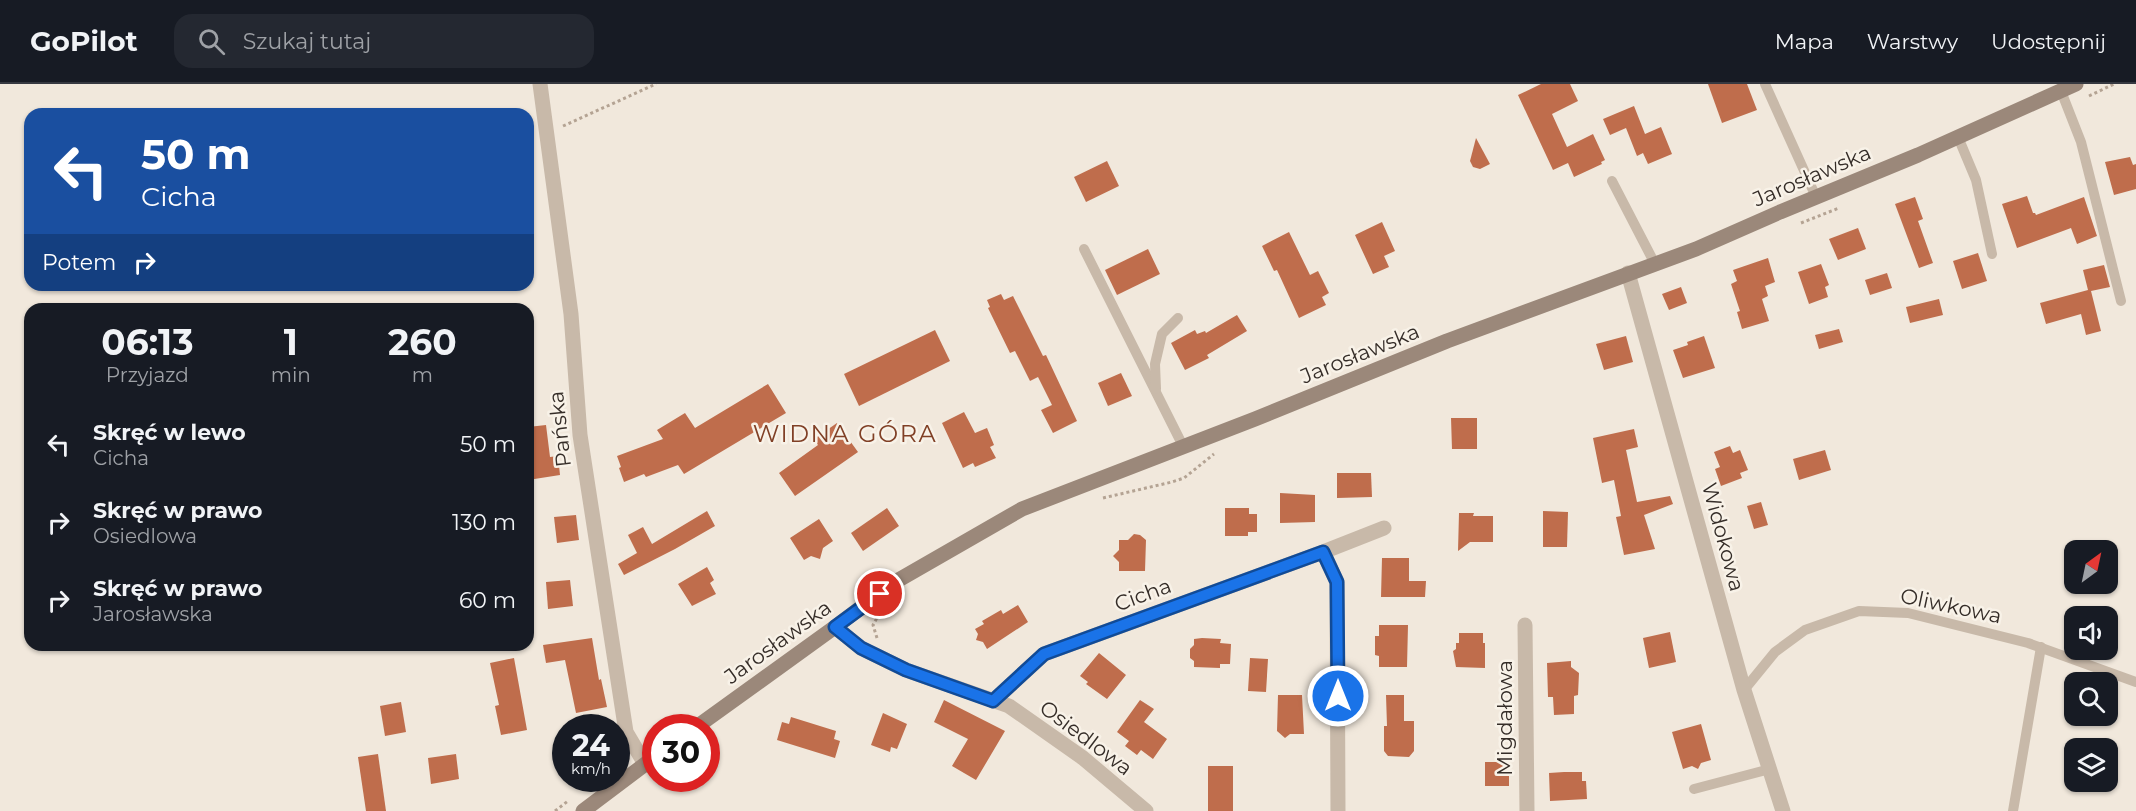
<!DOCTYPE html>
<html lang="pl">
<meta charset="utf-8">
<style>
:root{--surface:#171b24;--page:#242831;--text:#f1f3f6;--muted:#9ea1a6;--line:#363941}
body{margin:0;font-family:Montserrat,sans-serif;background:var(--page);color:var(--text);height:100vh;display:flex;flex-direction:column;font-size:22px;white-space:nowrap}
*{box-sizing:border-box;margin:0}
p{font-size:20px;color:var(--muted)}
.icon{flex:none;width:33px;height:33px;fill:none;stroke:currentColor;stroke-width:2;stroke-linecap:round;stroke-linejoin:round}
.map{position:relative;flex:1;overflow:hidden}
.drawer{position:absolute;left:24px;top:219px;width:510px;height:348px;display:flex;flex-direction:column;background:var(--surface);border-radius:18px;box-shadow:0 2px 4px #0004}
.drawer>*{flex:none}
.top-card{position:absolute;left:24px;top:24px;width:510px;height:183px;border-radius:18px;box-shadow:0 2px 4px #0004;background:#1a4fa0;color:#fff;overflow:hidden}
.needle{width:39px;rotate:33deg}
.controls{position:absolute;left:2064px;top:456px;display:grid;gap:12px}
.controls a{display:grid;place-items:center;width:54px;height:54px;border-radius:12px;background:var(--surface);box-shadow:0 2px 4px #0004;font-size:30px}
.speed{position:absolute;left:552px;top:630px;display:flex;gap:12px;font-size:30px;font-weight:700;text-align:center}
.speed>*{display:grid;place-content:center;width:78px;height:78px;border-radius:50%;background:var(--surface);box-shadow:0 2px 4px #0004;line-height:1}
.speed small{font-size:15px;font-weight:400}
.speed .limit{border:9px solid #d22;background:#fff;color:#111}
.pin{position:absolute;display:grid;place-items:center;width:51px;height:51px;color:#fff;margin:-26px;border:3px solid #fff;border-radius:50%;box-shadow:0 2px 6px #0007}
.me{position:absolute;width:66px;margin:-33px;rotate:0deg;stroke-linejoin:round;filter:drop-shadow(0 0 4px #0008)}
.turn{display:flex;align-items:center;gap:21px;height:126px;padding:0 18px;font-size:27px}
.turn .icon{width:78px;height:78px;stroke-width:2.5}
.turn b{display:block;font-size:42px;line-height:51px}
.then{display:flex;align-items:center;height:57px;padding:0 18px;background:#0003;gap:12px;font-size:22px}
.eta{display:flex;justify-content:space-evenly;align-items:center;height:102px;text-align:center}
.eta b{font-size:36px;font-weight:700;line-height:42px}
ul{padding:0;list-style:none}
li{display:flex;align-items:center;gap:18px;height:78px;padding:0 18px}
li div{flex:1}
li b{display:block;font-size:22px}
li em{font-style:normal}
header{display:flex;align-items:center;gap:36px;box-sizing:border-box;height:84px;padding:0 30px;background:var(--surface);border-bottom:2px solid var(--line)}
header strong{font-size:28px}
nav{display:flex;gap:33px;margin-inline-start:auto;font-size:21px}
.search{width:420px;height:54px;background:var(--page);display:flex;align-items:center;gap:15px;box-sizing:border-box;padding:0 21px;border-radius:18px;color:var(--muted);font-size:22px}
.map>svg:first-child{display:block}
.building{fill:#bf6d4c}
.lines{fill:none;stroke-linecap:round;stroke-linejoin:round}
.path{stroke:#b4a393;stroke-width:3;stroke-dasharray:3 3;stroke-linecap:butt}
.service{stroke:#c8b9a9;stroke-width:10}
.minor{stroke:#c8b9a9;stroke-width:15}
.secondary{stroke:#9b887a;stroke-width:15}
.route-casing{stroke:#114b97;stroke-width:15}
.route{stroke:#1a73e8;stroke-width:10}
.labels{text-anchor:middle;stroke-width:5;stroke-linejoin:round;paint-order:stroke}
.street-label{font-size:21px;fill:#352d28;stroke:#f8f2e8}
.quarter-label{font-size:24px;letter-spacing:1.5px;fill:#804026;stroke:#f8f2e8}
</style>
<header>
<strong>GoPilot</strong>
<div class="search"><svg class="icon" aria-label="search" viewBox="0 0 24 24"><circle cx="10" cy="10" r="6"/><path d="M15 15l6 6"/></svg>Szukaj tutaj</div>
<nav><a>Mapa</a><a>Warstwy</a><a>Udostępnij</a></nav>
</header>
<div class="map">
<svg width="2136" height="727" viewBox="0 0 2136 727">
<rect width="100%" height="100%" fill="#f1e8dc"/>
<!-- building -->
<g class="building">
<path d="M1541,0H1570L1578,17L1552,30L1567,63L1593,50L1605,76L1601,78L1602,80L1574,93L1568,79L1553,86L1518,11Z"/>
<path d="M1708,0H1747L1757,26L1722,39Z"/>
<path d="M1634,22L1645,50L1661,43L1672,70L1648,80L1643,69L1637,72L1626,44L1610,51L1603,35Z"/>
<path d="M1476,54L1490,80L1480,85L1473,83L1470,77Z"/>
<path d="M2130,73L2133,81L2136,80V105L2114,111L2105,78Z"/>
<path d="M1107,77L1119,102L1086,118L1074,93Z"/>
<path d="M2027,112L2033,129H2035L2036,131L2084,113L2097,152L2077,160L2071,144L2017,164L2002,120Z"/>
<path d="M1915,113L1923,135L1918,137L1933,179L1919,184L1895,120Z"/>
<path d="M1382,138L1395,167L1384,172L1389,183L1373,190L1355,151Z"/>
<path d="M1858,144L1866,165L1838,176L1829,155Z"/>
<path d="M1289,148L1310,191L1318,187L1329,209L1322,213L1326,221L1299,234L1277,186L1274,187L1262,162Z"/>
<path d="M1148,165L1160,190L1117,211L1105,186Z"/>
<path d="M1978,169L1987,197L1962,205L1953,177Z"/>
<path d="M1768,174L1775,198L1765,202L1768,212L1762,215L1769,237L1742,245L1737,228L1740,227L1731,200L1737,197L1733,186Z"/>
<path d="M1821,180L1829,201L1825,203L1828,213L1809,220L1798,188Z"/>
<path d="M2104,181L2110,203L2091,207L2101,247L2086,251L2081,230L2046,240L2040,219L2088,206L2083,186Z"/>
<path d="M1887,189L1892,204L1870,211L1865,196Z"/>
<path d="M1681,203L1687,219L1669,226L1662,210Z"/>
<path d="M1001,210L1004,216L1013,212L1043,272L1046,271L1077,337L1053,349L1041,326L1052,321L1038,293L1030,297L1015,267L1010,269L988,224L990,223L987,216Z"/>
<path d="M1939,215L1943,231L1910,239L1906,223Z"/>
<path d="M1237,231L1247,247L1207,271L1209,274L1185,286L1171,259L1195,246L1197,250L1205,247L1206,249Z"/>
<path d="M1839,245L1843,258L1819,265L1815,251Z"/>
<path d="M935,246L950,277L859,322L844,290Z"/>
<path d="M1626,252L1633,278L1604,286L1596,260Z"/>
<path d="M1704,252L1715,284L1683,294L1673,266L1688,261L1687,258Z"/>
<path d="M1121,289L1132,312L1108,322L1098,299Z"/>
<path d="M768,300L786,329L684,390L678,381L646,393L644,390L624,398L619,384L621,383L617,372L663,355L657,346L685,329L695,344Z"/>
<path d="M964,328L975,349L987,344L994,361L990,363L996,374L975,383L973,379L963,384L942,339Z"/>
<path d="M1451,334H1477V365H1452Z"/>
<path d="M837,339L858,368L795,412L779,389L818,361L814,355Z"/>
<path d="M546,341L550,373L558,372L560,391L528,396V343Z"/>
<path d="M1634,345L1638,363L1626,366L1637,418L1670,412L1673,420L1644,431L1655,465L1624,471L1616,433L1621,432L1614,396L1602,399L1593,354Z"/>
<path d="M1730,362L1733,369L1740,366L1748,386L1740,389L1742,394L1721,402L1715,385L1720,383L1714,368Z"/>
<path d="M1825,366L1831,386L1799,396L1793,375Z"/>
<path d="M1337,389H1371L1372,413L1337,414Z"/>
<path d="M1280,409L1315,411V438L1280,439Z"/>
<path d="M1761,418L1768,441L1754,445L1747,422Z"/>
<path d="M887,424L899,442L863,467L851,449Z"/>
<path d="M1225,424H1249V430H1257V448H1248V452H1225Z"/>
<path d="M707,427L715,442L675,465L624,491L618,480L637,469L628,451L643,443L652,460Z"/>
<path d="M1543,427L1568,428L1567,463H1543Z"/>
<path d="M1459,429H1474L1473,432H1493V458H1470L1458,467Z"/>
<path d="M576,431L579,456L557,459L554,433Z"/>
<path d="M819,435L833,457L823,464L820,475L811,472L804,476L790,454Z"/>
<path d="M1134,450L1140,451L1146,456L1145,487H1119V478L1113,472L1119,466V456H1128Z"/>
<path d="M1382,474H1409V497H1426L1425,513H1381Z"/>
<path d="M707,483L714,496L710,499L716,510L692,522L678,500Z"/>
<path d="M570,496L573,522L548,525L546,498Z"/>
<path d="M1018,521L1028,538L987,565L983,558L976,556L978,550L975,545L984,540L982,537L1001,526L1003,530Z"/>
<path d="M1379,541H1408L1407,583H1379V572L1375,571V552H1379Z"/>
<path d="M1670,548L1676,578L1649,584L1643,554Z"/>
<path d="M1459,549H1483V559H1485V584L1456,583L1453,567L1456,565V559H1459Z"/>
<path d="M592,554L599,596L601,595L607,623L576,629L565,576L546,579L543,561Z"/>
<path d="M1202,554L1221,555L1220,559L1231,560L1230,580H1220V584L1194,583V577L1190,574V565L1194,561V555Z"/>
<path d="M1099,569L1126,591L1107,615L1086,600L1088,598L1080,592Z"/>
<path d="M514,574L527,646L501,651L495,622L499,621L490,579Z"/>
<path d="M1250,574L1268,575L1266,608L1248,607Z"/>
<path d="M1571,577V583L1579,589L1578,611L1574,612V630L1554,631L1553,613H1548L1547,579Z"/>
<path d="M1278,611H1302L1304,650H1290L1285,654L1277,647Z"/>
<path d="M1386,611H1404V637H1414V667L1409,673L1388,672L1384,667V642H1387Z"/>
<path d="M944,616L1005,647L976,696L952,682L968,655L934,638Z"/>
<path d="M1140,616L1154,625L1144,638L1167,655L1153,675L1141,666L1137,671L1125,662L1129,657L1117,648Z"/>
<path d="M401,618L406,648L385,652L380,622Z"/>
<path d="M883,629L907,640L897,665L891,663L890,668L871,661Z"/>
<path d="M791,633L836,647L834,655L840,657L835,674L777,656L782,638L789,640Z"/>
<path d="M1701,640L1711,676L1701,679L1698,685L1692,682L1683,685L1672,648Z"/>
<path d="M378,670L386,727H366L358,673Z"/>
<path d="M456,670L459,695L431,700L428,674Z"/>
<rect x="1485" y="678" width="24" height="24"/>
<rect x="1208" y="682" width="25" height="45"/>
<path d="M1564,688H1582V697H1586L1587,715L1550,717L1549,689Z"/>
</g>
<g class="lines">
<!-- path -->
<g class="path">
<path d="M2089,12L2114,0"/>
<path d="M563,42L656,0"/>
<path d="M1801,139L1839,124"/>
<path d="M1103,414L1172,398L1184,394L1214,370"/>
<path d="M877,554L873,541L878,532"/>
<path d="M668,644L682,633"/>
<path d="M555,727L568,717"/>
</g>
<!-- service -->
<g class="service">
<path d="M1765,0L1816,113"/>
<path d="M2061,7L2081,58L2121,217"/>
<path d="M1958,53L1976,96L1992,170"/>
<path d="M1612,97L1655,180"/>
<path d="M1084,165L1183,362"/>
<path d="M1156,305L1155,280L1162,250L1178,234"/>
<path d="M1744,606L1775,568L1805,546L1859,527L1908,529L2028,559L2136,598"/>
<path d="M1694,705L1770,685"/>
<path d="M2013,727L2041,563"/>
</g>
<!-- minor -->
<g class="minor">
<path d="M540,0L571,230L580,351L626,648L645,680"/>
<path d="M1628,189L1744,606L1783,727"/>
<path d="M1323,468L1337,498L1338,727"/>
<path d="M1525,541L1527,727"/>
<path d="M835,543L861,564L906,586L1009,622L1083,674L1146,727"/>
<path d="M993,617L1044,570L1323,468L1384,444"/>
</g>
<!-- secondary -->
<g class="secondary">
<path d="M695,644L835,543L895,498L1022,425L1255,335L1447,257L1696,165L1780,128L1918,71L2076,0"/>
<path d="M583,727L656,672"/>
</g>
</g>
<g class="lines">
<defs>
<path id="route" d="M880,510L835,543L861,564L906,586L993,617L1044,570L1323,468L1337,498L1338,612"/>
</defs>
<!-- route casing -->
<use href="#route" class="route-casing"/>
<!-- route -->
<use href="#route" class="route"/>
</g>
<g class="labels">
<!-- street labels -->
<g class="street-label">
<text transform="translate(1812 92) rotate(-23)" y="7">Jarosławska</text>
<text transform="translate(1360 270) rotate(-22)" y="7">Jarosławska</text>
<text transform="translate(560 345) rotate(-96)" y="7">Pańska</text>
<text transform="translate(1723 453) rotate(75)" y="7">Widokowa</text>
<text transform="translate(1143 511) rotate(-20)" y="7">Cicha</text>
<text transform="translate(1951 522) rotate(12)" y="7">Oliwkowa</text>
<text transform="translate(778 558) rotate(-36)" y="7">Jarosławska</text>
<text transform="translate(1505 634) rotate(-90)" y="7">Migdałowa</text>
<text transform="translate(1086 654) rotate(37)" y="7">Osiedlowa</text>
</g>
<!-- quarter labels -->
<g class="quarter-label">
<text x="845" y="358">WIDNA GÓRA</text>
</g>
</g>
</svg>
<div class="controls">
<a><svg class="needle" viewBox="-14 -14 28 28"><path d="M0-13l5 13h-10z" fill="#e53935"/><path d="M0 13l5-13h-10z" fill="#9ea1a6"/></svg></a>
<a><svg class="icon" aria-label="sound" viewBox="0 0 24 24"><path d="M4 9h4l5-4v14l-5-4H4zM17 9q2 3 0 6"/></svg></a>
<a><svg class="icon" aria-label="search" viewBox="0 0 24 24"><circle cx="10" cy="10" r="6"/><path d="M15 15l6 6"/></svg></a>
<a><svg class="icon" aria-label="layers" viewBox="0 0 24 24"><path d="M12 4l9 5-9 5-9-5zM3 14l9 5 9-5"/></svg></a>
</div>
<div class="speed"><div>24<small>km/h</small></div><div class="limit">30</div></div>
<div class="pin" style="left:880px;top:510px;background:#d93025"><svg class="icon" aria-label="arrive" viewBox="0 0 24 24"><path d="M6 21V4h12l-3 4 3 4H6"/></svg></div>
<svg class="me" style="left:1338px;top:612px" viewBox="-20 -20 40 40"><circle r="17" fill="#1a73e8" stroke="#fff" stroke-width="3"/><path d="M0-11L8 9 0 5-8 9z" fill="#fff"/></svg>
<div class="top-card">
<div class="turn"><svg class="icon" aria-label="left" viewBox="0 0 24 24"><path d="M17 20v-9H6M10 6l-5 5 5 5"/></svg><div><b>50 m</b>Cicha</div></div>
<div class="then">Potem<svg class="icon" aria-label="right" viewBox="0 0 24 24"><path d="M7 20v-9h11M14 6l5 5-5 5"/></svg></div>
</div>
<section class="drawer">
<div class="eta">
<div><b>06:13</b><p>Przyjazd</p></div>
<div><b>1</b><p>min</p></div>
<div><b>260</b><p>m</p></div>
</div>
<ul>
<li><svg class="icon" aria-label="left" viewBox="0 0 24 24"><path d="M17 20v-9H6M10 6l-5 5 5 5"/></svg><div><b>Skręć w lewo</b><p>Cicha</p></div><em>50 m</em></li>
<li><svg class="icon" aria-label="right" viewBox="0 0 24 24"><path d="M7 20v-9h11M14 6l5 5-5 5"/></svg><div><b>Skręć w prawo</b><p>Osiedlowa</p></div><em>130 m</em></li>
<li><svg class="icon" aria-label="right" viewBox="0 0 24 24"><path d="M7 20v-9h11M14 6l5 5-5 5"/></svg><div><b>Skręć w prawo</b><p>Jarosławska</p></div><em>60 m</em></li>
</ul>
</section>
</div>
